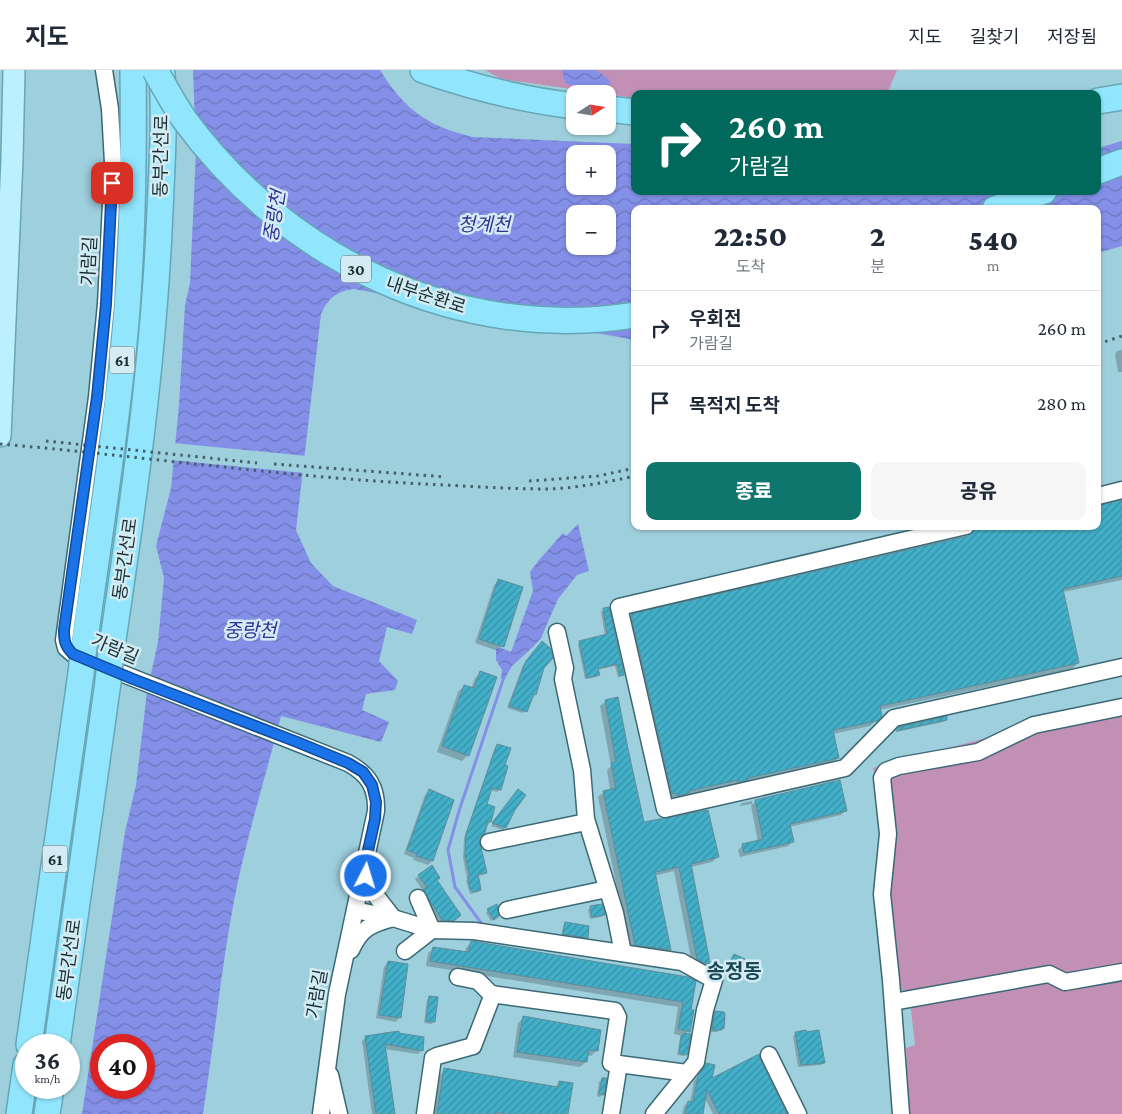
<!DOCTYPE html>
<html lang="ko">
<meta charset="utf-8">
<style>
:root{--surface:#fff;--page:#f6f6f7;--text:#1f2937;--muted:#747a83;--line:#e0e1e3;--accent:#0f766e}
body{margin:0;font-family:"Crimson Pro","Noto Sans KR",serif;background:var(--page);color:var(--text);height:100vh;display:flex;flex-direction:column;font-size:19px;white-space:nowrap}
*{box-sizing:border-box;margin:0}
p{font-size:16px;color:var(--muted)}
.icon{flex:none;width:28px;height:28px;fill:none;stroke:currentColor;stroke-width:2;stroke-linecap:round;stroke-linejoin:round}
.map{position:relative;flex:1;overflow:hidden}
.details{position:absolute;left:631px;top:135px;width:470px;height:325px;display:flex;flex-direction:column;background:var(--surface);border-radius:10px;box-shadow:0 1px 4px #0004}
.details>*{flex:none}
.guide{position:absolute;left:631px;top:20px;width:470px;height:105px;border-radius:10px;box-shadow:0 1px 4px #0004;background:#00695c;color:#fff;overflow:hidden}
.needle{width:32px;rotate:78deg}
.tools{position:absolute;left:566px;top:15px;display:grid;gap:10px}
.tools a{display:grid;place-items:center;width:50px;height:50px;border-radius:10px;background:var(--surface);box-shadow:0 1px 4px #0004;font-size:25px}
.speed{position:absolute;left:15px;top:964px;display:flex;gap:10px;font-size:25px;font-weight:700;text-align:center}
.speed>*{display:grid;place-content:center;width:65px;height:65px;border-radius:50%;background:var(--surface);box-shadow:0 1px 4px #0004;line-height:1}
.speed small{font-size:12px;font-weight:400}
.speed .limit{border:8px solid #d22;background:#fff;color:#111}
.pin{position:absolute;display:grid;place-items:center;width:42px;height:42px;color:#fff;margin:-21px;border-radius:10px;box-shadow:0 2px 8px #0006}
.me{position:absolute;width:55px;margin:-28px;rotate:5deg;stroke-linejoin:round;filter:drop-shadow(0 0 4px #0008)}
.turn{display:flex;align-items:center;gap:18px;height:105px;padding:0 15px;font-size:22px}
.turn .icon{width:65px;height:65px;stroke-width:2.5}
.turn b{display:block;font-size:35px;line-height:42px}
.eta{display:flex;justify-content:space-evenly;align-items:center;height:85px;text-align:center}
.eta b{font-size:30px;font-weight:800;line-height:35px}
.primary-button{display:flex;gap:10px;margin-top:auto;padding:10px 15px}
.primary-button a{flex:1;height:58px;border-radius:10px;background:var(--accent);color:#fff;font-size:20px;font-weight:800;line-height:58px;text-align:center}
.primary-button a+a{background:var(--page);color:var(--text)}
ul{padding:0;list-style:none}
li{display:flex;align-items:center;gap:15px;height:75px;padding:0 15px;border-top:1px solid var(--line)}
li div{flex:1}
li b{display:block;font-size:19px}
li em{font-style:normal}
header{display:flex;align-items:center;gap:30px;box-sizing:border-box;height:70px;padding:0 25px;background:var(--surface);border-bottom:1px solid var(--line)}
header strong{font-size:24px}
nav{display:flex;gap:28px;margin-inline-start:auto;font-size:18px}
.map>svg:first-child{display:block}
.green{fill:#c390b5}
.water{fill:url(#water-waves);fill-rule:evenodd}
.pier{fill:#9ecfdd}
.shadow{fill:#0003}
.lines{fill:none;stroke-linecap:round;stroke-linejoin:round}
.stream{stroke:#8490e8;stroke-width:3}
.building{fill:url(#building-hatch);stroke:#5e8c99}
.minor-casing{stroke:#3b6975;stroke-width:19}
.major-casing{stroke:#67a6b6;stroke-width:24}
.highway-casing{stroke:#67a6b6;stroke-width:28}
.minor{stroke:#fff;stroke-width:16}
.major{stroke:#bdf0fe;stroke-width:21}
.highway{stroke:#91e6fd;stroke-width:25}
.rail{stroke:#446169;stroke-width:3;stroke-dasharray:2.5 5;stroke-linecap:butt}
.highway-bridge-casing{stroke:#67a6b6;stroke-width:28;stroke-linecap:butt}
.highway-bridge{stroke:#91e6fd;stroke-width:25}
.route-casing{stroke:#114b97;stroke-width:12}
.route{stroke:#1a73e8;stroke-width:9}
.labels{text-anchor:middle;stroke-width:5;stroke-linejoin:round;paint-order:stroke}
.shield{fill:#d3ebf2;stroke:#52676c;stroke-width:1}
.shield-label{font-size:16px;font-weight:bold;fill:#1a2e33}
.street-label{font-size:18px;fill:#1a2e33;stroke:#d3ebf2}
.water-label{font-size:19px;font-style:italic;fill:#333196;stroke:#d3ebf2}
.quarter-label{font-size:20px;font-weight:bold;fill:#194955;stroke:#d3ebf2}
</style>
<header>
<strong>지도</strong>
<nav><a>지도</a><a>길찾기</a><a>저장됨</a></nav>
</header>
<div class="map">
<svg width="1122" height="1044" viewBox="0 0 1122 1044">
<defs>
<pattern id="water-waves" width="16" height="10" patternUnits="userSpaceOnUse" patternTransform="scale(1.25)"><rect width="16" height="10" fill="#8490e8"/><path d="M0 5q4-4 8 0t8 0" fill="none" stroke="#6b76bd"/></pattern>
<pattern id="building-hatch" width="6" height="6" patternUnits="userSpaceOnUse" patternTransform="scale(1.25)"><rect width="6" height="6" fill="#43b0ca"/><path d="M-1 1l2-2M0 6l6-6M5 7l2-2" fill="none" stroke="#3790a5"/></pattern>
</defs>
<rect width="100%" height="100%" fill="#9ecfdd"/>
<!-- green -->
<g class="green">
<path d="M485,0H897L887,24H635V28L501,9Z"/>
<path d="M1122,632V1044H909L906,978L915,975L909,923L898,918L887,826L895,768L873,698Z"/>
</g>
<!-- water -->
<g class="water">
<path d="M193,0H380C405,40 427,56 473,67L635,74V121H1098V78L1122,71V176L1098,183V139H635V270L354,219C338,220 327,229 321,244L296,460L311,493L333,516L417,550L412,564L387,557L379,591L398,611L395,620L366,624L362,640L389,652L381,672L281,646C267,701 250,756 238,811C222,888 215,966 203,1044H82L125,762L136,715L147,622L158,572L164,508L156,476L171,418L179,335L185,235L190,213L196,81ZM575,84H608V116H575ZM575,144H608V176H575ZM101,975H144V1018H101Z"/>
<path d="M562,0H596L610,10V22L581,18L565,13Z"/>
<path d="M578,454L589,501L577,505L558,529L541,568L533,577L512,596L504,610L501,609L502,600L496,590V579L501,578L511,582L533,521L530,502L539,490L563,463L566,466Z"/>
</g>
<!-- pier -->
<path class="pier" d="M173,373L307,386L305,403L171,390Z"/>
<!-- shadow -->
<g class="shadow">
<path d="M1122,280V302H1118L1115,284L1117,281Z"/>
<path d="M1122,432V510L1063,522L1078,593L1072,599L879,640L881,646L870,656L833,664L838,688L832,694L731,717V716L685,725L682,729L672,731L671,728L666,729L626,551L632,546L1098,456V437Z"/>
<path d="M498,511L502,576L498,581L475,573L494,515Z"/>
<path d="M603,540L623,605L618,608L615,596L597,600L598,605L596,607L585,609L578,575L580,572L605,566L601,542Z"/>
<path d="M539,575L535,624L523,643L507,638L523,595Z"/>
<path d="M481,602L468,685L462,691L437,682L458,622L464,616L471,619L475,608Z"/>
<path d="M606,631L643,753L718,787L712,792L691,797L709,893L704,898L692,894L674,801L654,806L669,880L664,885L630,880L598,727L604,722L610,720L607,700L611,696L600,636Z"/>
<path d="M946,650L943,652L896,662L900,658Z"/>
<path d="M498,675L504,696L500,720L497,722L490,720L485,735L494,738L490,752L478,769L486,802L483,805L477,806L480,820L478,822L470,824L466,811L467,809L463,788L464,768L495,677Z"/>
<path d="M429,721L452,731L432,791L428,795L413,790L414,788L404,784L425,725Z"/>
<path d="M516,723L513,739L505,757L503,760L491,756Z"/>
<path d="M752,731V734L739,736L742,733Z"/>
<path d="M755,731L846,740L841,745L789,757L793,771L788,776L740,787L738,780L743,775L758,772L751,736Z"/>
<path d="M431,797L436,810L456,849L449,854H438L420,824L423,821L415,809Z"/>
<path d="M590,838L604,844L601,847L590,849L588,840Z"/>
<path d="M488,840L495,849L491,851L486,843Z"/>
<path d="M565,854L587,867L584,870L561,866L563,856Z"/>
<path d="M471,872L687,908L689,960L685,964L686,984L684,986L677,985L680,969L683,966L674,964L678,937L426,896L428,883L434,878L465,883L466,878Z"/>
<path d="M734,885L743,890L734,906L726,902Z"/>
<path d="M388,892L400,947L396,952L376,948L384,897Z"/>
<path d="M430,927L434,952L431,954L424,953L427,930Z"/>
<path d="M716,942L723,958L717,962H710L713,945Z"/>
<path d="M523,948L597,980L591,986L587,985L586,992L580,997L513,987L518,953Z"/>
<path d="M795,964L824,992L821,995L798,997L793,966Z"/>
<path d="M366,967L422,980L418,984L384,979L393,1044H372L362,971Z"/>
<path d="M706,995L711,1010L786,1044H713L705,1028L702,1044H682L684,1036L688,1032H690L694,1011Z"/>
<path d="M445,1000L554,1018L559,1013L567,1044H434L440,1005Z"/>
<path d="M602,1009L603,1024L600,1027L597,1026L599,1012Z"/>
</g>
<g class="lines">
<!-- stream -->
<path class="stream" d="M484,857L455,817L448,780L459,741L504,607"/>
</g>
<!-- building -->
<g class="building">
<path d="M1122,430V506L1063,519L1079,593L880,636L882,646L877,651L833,660L839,688L748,708L749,710L737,712V710L689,721V723L677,726V723L672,724L631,544L968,466L975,459L989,456H1098V436Z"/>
<path d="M498,509L523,517L504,577L479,569Z"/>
<path d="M609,537L624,605L620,606L617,594L600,598L598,599L600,605L587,608L579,571L607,564L603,538Z"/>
<path d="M542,571L550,578L553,588L544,598L536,625L534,624L527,642L509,636L526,591Z"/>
<path d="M480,601L497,607L469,686L442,676L464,615L474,618Z"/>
<path d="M618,627L628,679L644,752L708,740L719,787L691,794L710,893L706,894L697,889L679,797L655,802L671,880L635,875L603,721L616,718L611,693L616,692L605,630Z"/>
<path d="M947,646V650L896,661L899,657Z"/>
<path d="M497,674L511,678L505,695L508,696L501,720L492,718L487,734L495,737L491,752L488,751L485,763L479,769L487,803L478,804L481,820L473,822L470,819L468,807H470L465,785L466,764Z"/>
<path d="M840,710L847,741L790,754L794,772L744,783L742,774L763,769L755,730Z"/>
<path d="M429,719L454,730L433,791L416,786L417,784L407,780Z"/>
<path d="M518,719L526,725L515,740L506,758L492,753Z"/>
<path d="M432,795L440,808L437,810L461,845L454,851L442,850L423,820L427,817L418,805Z"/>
<path d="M497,834L499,846L494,850L487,839Z"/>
<path d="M602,834L605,845L592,847L590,836Z"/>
<path d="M565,852L589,856L588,868L563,864Z"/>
<path d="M471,871L688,907L696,911L691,940H694L690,962L678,959L683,932L430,891L433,877L468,882Z"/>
<path d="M734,884L745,889L738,904L726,899Z"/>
<path d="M388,891L408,894L401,948L379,945Z"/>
<path d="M429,926L438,927L435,952L426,951Z"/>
<path d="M715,941L724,942L725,945L724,958L721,960H712Z"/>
<path d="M523,946L601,960L598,981L589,980L587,992L517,982Z"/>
<path d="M806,960V962L819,960L825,993L801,995L795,962Z"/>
<path d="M399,961V963L424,967L423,981L385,974L395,1044H376L365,966Z"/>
<path d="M685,963L691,964L687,985L679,983L681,966Z"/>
<path d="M759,984L760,989L787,1044H719L707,1020L703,1044H685L688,1031L693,1032L698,1006L706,993L715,995L712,1008Z"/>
<path d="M444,998L558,1017L559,1011L573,1013L568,1044H506L496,1042V1044H437Z"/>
<path d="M602,1008H607L604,1025L599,1024Z"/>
</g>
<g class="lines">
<defs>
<g id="minor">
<path d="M104,0L110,39L113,93L106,234L97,327L64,570L66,578L73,584L348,693C368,704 377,717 376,741L337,924L321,1044"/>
<path d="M1098,426L1122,420"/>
<path d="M966,456L619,537L665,739L845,698L894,648L1122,597"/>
<path d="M557,562L565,598L563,609L582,700L586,749L615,843L623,883"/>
<path d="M489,772L586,752"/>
<path d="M355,840L393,848L432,860L474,861L682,892L714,910L705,940L696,992L654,1044"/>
<path d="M507,840L607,819"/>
<path d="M351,880C361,858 371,854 393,848C382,832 366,818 365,799"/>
<path d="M405,881L432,860L418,828"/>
<path d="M458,907L478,911L491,924L615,941L618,947L611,993L687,1003"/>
<path d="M893,932L1049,904L1065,912L1122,902"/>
<path d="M769,985L798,1044"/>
<path d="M330,1005L339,1044"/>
<path d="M425,1044L433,988L437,986L473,976L493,924"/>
<path d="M611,1044L619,994"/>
<path d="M901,1044L891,910L882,824L888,764L882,708L886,701L899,696L978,682L1034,655L1122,637"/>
</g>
<path id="major" d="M0,366L12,89L14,0"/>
<g id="highway">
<path d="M423,0C472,17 523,30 575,36"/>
<path d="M1098,31L1122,27"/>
<path d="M608,39L635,42"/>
<path d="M1098,101L1122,92"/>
<path d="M995,139L1044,121"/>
<path d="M84,577C99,465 118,352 127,239C133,159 134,79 133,0"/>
<path d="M111,583C133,436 154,289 160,140C162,95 165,49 162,4"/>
<path d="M29,975L81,603"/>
<path d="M57,975L108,612"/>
<path d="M19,1044L26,995"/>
<path d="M47,1044L51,1018"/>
</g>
</defs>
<!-- minor casing -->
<use href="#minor" class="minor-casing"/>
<!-- major casing -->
<use href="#major" class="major-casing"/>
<!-- highway casing -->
<use href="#highway" class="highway-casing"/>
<!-- minor -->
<use href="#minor" class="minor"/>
<!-- major -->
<use href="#major" class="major"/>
<!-- highway -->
<use href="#highway" class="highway"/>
<!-- rail -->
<g class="rail">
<path d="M1098,274L1122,266"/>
<path d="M46,371L257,393"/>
<path d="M0,374C142,386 283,407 425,414C466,416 508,419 549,419C578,418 607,412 635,406"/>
<path d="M274,394L446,407"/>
<path d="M529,411L598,406L635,398"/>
</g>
<defs>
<g id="highway-bridge">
<path d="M155,0C164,16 173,33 184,49C287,190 459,273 635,245"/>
<path d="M81,603L84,577"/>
<path d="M108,612L111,583"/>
</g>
</defs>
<!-- highway-bridge casing -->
<use href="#highway-bridge" class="highway-bridge-casing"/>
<!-- highway-bridge -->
<use href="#highway-bridge" class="highway-bridge"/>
</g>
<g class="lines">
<defs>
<path id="route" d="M112,113L106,234L97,327L64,560C64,571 65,576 73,584L133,609L297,672L348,693L363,702L372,715L376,732L375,749L365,794L366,806"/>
</defs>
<!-- route casing -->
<use href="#route" class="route-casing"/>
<!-- route -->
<use href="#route" class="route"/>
</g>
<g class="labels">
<!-- shield labels -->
<g class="shield">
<rect x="341" y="185.5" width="30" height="27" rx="4"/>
<rect x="109.5" y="276.5" width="25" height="27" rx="4"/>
<rect x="42.5" y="775.5" width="25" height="27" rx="4"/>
</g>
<g class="shield-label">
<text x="356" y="205">30</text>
<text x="122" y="296">61</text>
<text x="55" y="795">61</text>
</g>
<!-- street labels -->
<g class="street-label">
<text transform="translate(161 86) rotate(-89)" y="6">동부간선로</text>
<text transform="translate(89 191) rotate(-87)" y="6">가람길</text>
<text transform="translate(426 225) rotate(18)" y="6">내부순환로</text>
<text transform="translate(125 489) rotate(-82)" y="6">동부간선로</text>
<text transform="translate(115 579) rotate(23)" y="6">가람길</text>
<text transform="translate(69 890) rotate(-82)" y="6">동부간선로</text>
<text transform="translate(317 924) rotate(-80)" y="6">가람길</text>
</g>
<!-- water labels -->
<g class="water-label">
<text transform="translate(274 146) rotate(-81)" y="7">중랑천</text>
<text x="484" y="161">청계천</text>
<text x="250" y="567">중랑천</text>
</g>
<!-- quarter labels -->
<g class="quarter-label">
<text x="734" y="908">송정동</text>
</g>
</g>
</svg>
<div class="tools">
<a><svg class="needle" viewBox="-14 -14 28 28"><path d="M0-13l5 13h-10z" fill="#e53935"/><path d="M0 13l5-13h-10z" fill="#747a83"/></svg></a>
<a>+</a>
<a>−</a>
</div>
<div class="speed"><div>36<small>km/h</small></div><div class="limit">40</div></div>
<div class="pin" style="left:112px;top:113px;background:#d93025"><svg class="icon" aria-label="arrive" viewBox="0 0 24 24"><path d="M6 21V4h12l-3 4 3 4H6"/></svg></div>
<svg class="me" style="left:366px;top:806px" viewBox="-20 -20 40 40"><circle r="17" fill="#1a73e8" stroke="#fff" stroke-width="3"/><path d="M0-11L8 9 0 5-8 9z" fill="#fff"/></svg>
<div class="guide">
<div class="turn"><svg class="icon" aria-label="right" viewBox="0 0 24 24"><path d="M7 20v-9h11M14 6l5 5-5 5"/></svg><div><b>260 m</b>가람길</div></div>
</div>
<section class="details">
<div class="eta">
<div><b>22:50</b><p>도착</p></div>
<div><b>2</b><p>분</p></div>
<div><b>540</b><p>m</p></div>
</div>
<ul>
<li><svg class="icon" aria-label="right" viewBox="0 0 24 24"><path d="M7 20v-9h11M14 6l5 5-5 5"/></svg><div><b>우회전</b><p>가람길</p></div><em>260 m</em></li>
<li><svg class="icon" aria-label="arrive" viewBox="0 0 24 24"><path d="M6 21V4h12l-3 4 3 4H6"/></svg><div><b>목적지 도착</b></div><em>280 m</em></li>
</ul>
<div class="primary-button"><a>종료</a><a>공유</a></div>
</section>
</div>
